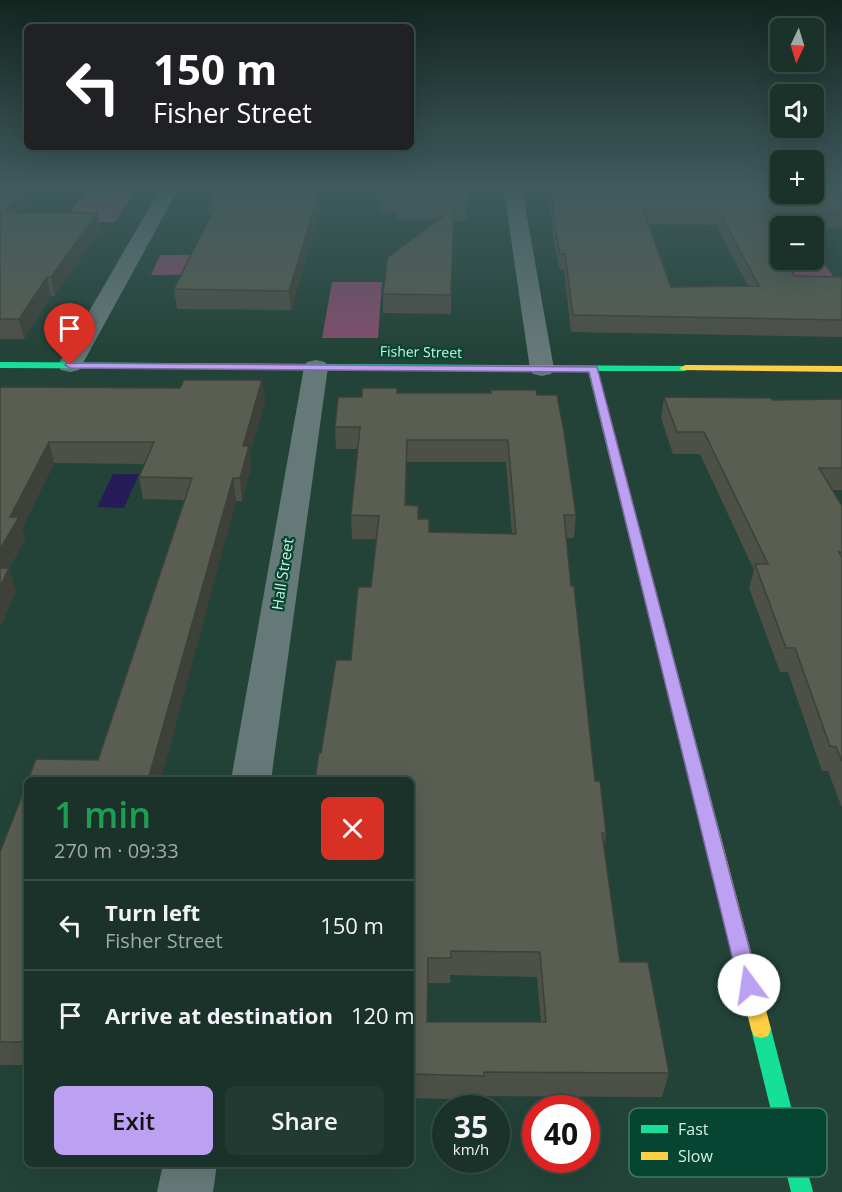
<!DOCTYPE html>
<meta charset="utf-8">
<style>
:root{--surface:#1a322a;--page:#233a32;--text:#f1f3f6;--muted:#9faaa8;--line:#384d47;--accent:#bca0f2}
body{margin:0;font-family:"Open Sans",sans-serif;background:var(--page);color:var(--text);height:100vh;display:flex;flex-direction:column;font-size:22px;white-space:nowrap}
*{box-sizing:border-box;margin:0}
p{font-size:20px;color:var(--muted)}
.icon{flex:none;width:33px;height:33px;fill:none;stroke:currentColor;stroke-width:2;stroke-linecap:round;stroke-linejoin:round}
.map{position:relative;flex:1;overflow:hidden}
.sheet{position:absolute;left:24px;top:777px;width:390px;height:390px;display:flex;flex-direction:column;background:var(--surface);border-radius:9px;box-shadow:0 6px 24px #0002,0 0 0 2px var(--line)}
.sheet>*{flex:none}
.banner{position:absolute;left:24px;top:24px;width:390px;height:126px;border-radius:9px;box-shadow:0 6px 24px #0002,0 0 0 2px var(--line);background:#202124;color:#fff;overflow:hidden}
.needle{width:39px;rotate:184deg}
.controls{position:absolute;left:770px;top:18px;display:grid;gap:12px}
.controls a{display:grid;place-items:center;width:54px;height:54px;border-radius:9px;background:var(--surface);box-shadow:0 6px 24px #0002,0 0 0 2px var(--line);font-size:30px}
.speed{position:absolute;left:432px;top:1095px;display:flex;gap:12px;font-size:30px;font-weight:700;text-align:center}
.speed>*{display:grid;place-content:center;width:78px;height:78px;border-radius:50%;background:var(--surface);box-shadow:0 6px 24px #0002,0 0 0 2px var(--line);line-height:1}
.speed small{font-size:15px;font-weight:400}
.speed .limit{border:9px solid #d22;background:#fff;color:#111}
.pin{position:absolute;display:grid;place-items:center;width:51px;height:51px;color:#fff;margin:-62px -26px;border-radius:50% 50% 50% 0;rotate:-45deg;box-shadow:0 0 6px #0007}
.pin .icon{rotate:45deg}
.me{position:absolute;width:66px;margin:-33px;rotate:346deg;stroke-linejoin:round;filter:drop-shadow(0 0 4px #0008)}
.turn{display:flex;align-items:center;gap:21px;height:126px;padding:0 30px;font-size:27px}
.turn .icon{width:78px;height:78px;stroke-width:2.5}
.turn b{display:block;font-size:42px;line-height:51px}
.round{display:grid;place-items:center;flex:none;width:63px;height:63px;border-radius:9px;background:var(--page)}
.head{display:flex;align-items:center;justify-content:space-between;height:102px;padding:0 30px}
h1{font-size:36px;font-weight:600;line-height:45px;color:#1e9e55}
.action{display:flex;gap:12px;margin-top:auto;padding:12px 30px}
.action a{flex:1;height:69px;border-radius:9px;background:var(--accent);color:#111;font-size:24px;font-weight:600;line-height:69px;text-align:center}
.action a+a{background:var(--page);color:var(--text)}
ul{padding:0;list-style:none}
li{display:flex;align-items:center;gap:18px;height:90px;padding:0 30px;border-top:2px solid var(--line)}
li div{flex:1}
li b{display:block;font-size:22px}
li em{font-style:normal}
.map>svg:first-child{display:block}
.green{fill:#824e6d}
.water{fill:#261c57}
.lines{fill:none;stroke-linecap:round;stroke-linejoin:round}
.street{fill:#667979;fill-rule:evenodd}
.fast{fill:#16e098;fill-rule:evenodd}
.slow{fill:#ffcf43;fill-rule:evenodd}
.wall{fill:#4d5047;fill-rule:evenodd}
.shaded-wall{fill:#3e4139}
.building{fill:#595d52;stroke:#3e4139;stroke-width:1.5;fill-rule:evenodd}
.route{fill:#bca0f2;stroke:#7a689d;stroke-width:1.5}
.labels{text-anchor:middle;stroke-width:4.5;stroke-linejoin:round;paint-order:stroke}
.far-street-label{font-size:14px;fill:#cef1e1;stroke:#064531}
.street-label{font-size:15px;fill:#cef1e1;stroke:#064531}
.key{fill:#064531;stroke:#427966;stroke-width:1.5}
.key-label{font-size:16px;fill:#cef1e1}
</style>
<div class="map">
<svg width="842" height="1192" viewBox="0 0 842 1192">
<rect width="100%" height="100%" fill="#234338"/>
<!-- green -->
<g class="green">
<path d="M88,188H137L115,222H63Z"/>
<path d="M761,245H780V260H813V247L842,289L788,290Z"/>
<path d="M278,254L274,274L151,275L160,255Z"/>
<path d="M332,282H382L378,338H322Z"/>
</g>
<!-- water -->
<path class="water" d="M113,474H139L124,508L97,507Z"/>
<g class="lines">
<!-- street -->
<g class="street">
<path d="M163,184H181L82,365L79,370L70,372L61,370L58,365Z"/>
<path d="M503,184H603L594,189H522L554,369L551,374L542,376L533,374L530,369Z"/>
<path d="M316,360L325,362L328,367L271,780H231L304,367L307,362Z"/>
<path d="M163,1164H217L213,1192H157Z"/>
</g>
<!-- fast -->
<g class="fast">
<path d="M0,362L689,366L690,368L685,371H598L720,833L717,838L711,840L705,838L702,833L588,371L0,368Z"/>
<path d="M761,1020L768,1022L771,1029L813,1192H791L751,1029L754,1022Z"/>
</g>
<!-- slow -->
<g class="slow">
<path d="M685,365L842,366V372L681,370L680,368Z"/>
<path d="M711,826L717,828L720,833L771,1029L768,1036L761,1038L754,1036L751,1029L702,833L705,828Z"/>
</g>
</g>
<!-- wall -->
<g class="wall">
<path d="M0,184L33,199L22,212L100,230L55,296H51L24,339H0Z"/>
<path d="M216,184H305L306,193H319L320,210L291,310L177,309L174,289L210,218L208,207Z"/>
<path d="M470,184L469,201H467V221H453L451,314L383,313V294L437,220H397V213H382L381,196Z"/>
<path d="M550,184H842V228L813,227V226H771L794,276L842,277V337L571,332L564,269H559L553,237L549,191ZM649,224L716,225L748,286L671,287Z"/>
<path d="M262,380L265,401L250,454L251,468L242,501H236L98,760L184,500L143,499L139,477L145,464L54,463L22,528L25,540L9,568L16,591L0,627V387L180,388Z"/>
<path d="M397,393L537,395L576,515L574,538H566L571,586L595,781L606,834L604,845L620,962L669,1073L662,1097L483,1096V1100L411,1098V780L321,753L351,660L371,587L376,539H352L351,515L358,449H336L335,427L362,397ZM407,462H506L512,534L429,532L406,505ZM450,975L537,977L541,1022H427L428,983H450Z"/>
<path d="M664,397L772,400L842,399V490H832L842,506V808L828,771H822L788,672H780L749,588L754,570L700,454H673L661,418Z"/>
<path d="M27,783V1065H0V852Z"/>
</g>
<!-- shaded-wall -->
<g class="shaded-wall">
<path d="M28,184H29L33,199L9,229L4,212Z"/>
<path d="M319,193L320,210L291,310L289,291Z"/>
<path d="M97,213L100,230L55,296L51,277Z"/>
<path d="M47,277L51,296L24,339L19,319Z"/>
<path d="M262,380L265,401L250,454L251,468L242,501L240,478L243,446Z"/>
<path d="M407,440V462L405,528V505Z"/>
<path d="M49,442L54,463L22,528L25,540L9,568L16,591L0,627V549L10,517Z"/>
<path d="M233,478L236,501L161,780H148Z"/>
</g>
<!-- building -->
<g class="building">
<path d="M0,184H28L4,212L97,213L51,277H47L19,319H0Z"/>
<path d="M216,184H305L303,193H319L289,291L174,289L215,207H208Z"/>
<path d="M382,184H470H466L468,203H397L398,196H381Z"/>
<path d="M551,184H780V194H813V184H842V214L765,212L780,245V260H787L794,276L842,277V320L573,315L565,254H560L554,222ZM643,209L718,210L759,286L671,287Z"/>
<path d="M454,208L451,295L383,294L388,257Z"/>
<path d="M184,380H262L243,446H249L240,478H233L148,780H28L36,759L98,760L192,478L139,477L154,442H49L10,517H19L0,549V387L180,388Z"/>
<path d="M362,388H397V393H491V390H536L537,395H557L564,432L576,515H564L571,586H574L595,781H600L606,834L602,833L620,962H648L669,1073L484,1072V1076L411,1074V780H315L319,753H321L336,660H351L358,587H371L379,516L351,515L360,427H335L338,397H362ZM407,440H508L516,534L429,532V519H418V506L405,505ZM451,951L540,952L546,1022H427L428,958H451Z"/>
<path d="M664,397L771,398L772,400L842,399V468H819L842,506V552H839L842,558V761L836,747L830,746L795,648H786L755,564H768L704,432H677Z"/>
<path d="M0,568H9L0,587Z"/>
<path d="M27,783V1042H0V852Z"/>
</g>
<!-- sky -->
<linearGradient id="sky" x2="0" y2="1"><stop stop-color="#13251f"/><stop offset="0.53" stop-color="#3f5b5e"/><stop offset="1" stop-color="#3f5b5e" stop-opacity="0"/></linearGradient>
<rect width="842" height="350" fill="url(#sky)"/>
<!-- route -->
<path class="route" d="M66,363L597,367L759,985L756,991L749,994L742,991L739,985L589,372L70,368L65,365Z"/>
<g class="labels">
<!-- far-street labels -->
<g class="far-street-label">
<text transform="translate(421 352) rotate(1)" y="5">Fisher Street</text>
</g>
<!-- street labels -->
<g class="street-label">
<text transform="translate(283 574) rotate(-81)" y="5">Hall Street</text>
</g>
</g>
<!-- legend -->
<rect x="629" y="1108" width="198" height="69" rx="9" class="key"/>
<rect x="641" y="1125" width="27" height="8" fill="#16e098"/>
<rect x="641" y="1152" width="27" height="8" fill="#ffcf43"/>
<g class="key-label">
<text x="678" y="1135">Fast</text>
<text x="678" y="1162">Slow</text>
</g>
</svg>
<div class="controls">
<a><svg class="needle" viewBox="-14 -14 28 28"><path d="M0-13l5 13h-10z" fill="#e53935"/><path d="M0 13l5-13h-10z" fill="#9faaa8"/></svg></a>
<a><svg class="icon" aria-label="sound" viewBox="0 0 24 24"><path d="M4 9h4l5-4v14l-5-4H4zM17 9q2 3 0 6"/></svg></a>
<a>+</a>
<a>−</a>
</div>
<div class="speed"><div>35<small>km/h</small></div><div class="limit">40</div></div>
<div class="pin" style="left:70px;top:365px;background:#d93025"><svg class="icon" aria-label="arrive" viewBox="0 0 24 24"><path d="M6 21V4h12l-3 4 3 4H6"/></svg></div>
<svg class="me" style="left:749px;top:985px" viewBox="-20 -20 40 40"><circle r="19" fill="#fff"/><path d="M0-13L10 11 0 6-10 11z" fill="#bca0f2"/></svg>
<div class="banner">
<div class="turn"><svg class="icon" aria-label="left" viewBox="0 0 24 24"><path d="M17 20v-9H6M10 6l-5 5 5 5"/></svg><div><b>150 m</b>Fisher Street</div></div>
</div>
<section class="sheet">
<div class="head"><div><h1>1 min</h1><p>270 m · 09:33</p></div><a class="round" style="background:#d93025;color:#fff"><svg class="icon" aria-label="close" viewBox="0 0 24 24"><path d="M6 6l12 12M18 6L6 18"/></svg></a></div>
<ul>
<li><svg class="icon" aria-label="left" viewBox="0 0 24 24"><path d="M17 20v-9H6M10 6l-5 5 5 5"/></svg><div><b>Turn left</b><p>Fisher Street</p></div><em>150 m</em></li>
<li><svg class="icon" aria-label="arrive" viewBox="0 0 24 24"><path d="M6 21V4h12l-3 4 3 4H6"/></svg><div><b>Arrive at destination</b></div><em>120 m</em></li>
</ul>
<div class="action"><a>Exit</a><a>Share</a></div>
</section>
</div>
